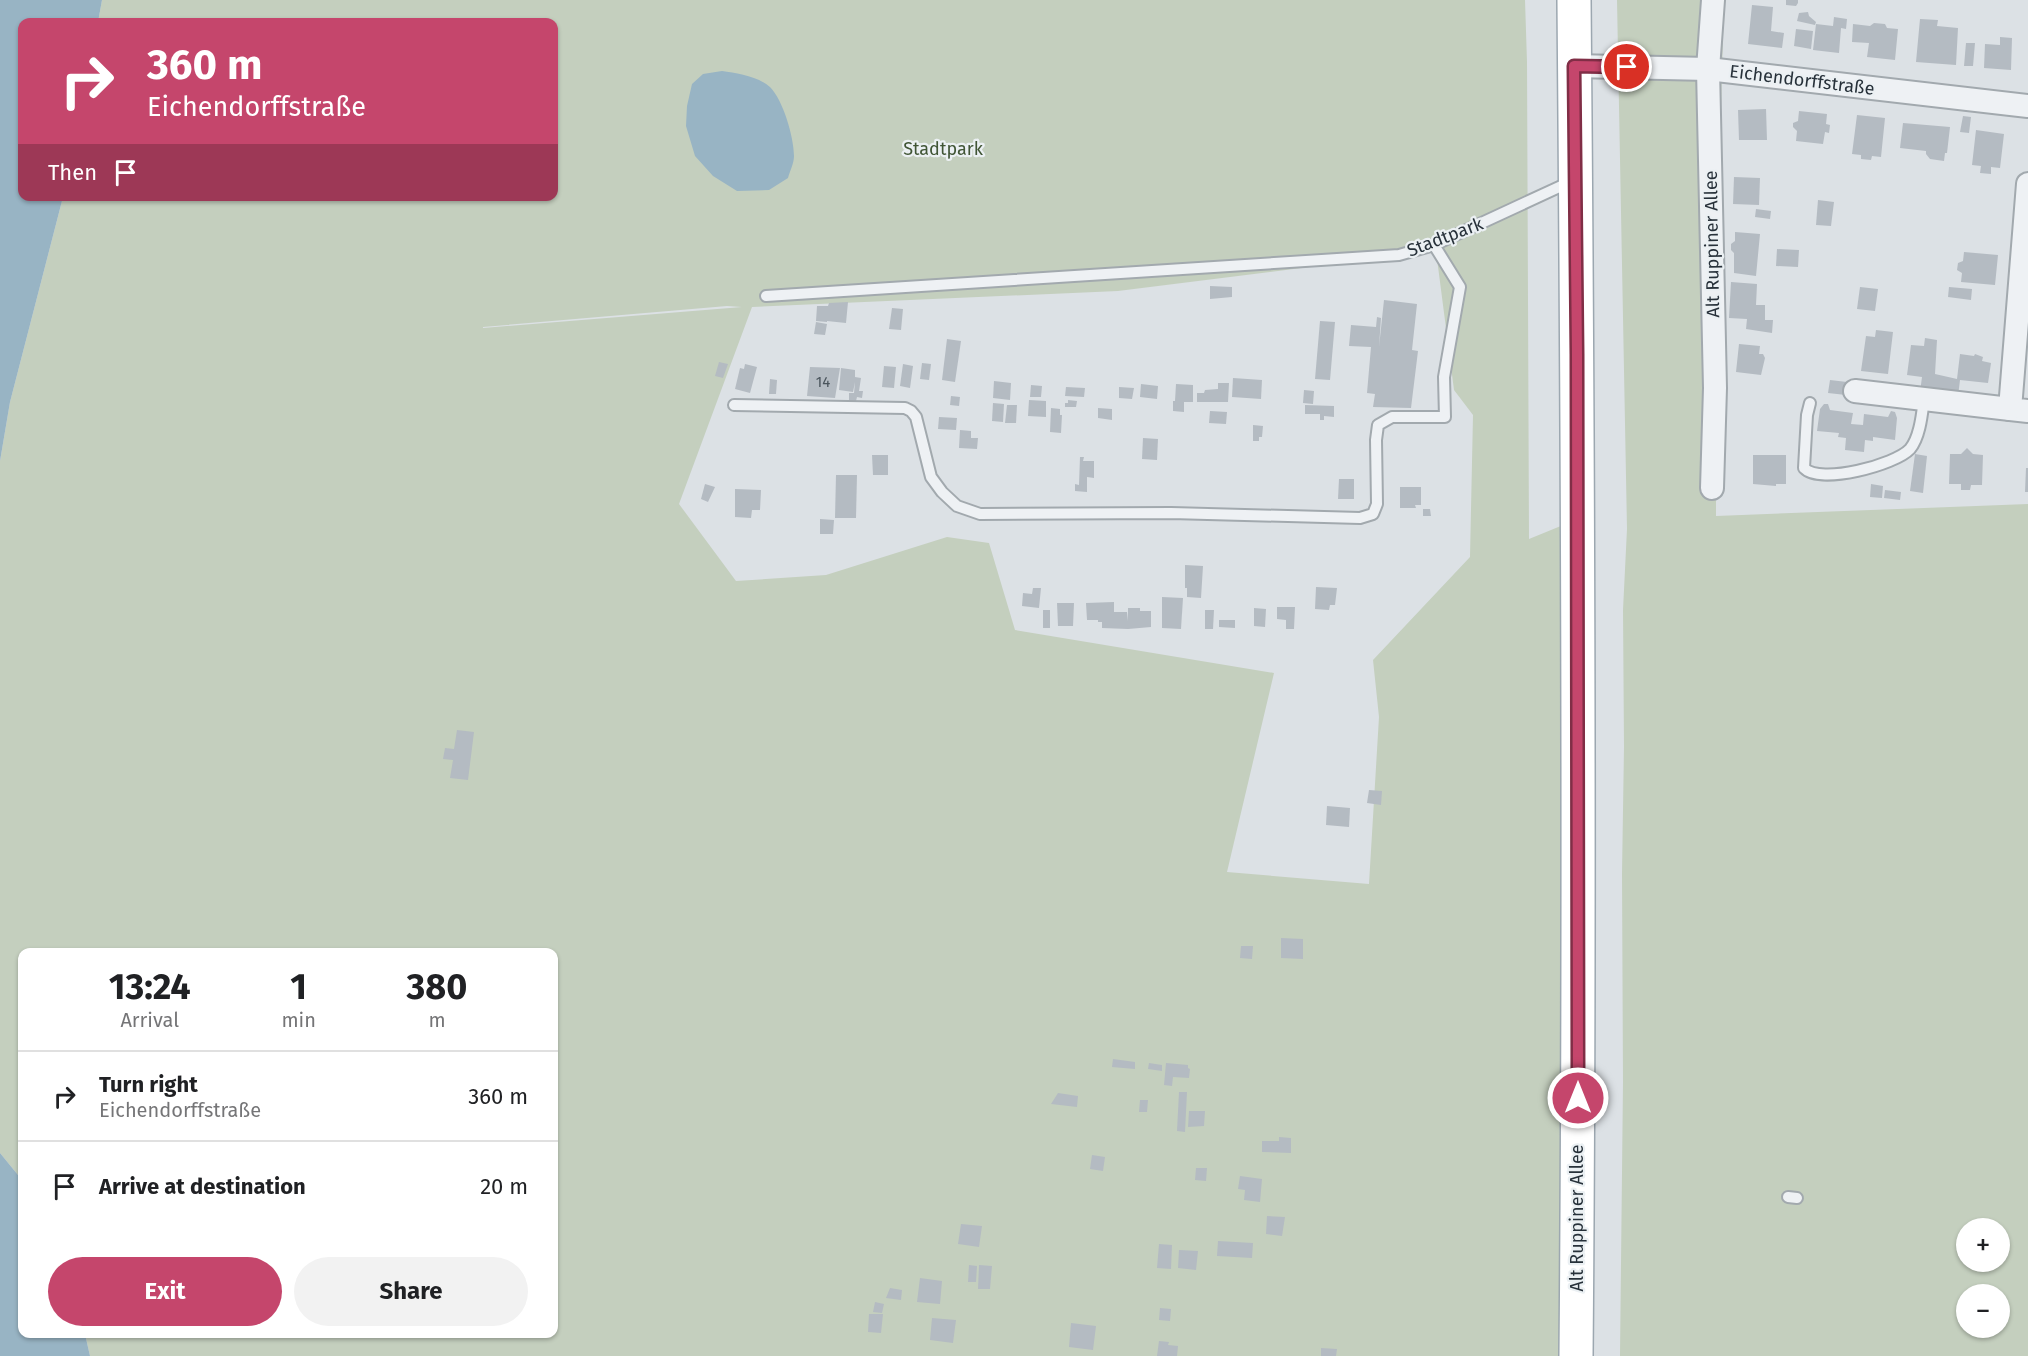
<!DOCTYPE html>
<meta charset="utf-8">
<style>
:root{--surface:#fff;--page:#f2f2f2;--text:#202124;--muted:#757577;--line:#e0e0e0;--accent:#c5466c}
body{margin:0;font-family:"Fira Sans",sans-serif;background:var(--page);color:var(--text);height:100vh;display:flex;flex-direction:column;font-size:22px;white-space:nowrap}
*{box-sizing:border-box;margin:0}
p{font-size:20px;color:var(--muted)}
.icon{flex:none;width:33px;height:33px;fill:none;stroke:currentColor;stroke-width:2;stroke-linecap:round;stroke-linejoin:round}
.map{position:relative;flex:1;overflow:hidden}
.sheet{position:absolute;left:18px;top:948px;width:540px;height:390px;display:flex;flex-direction:column;background:var(--surface);border-radius:12px;box-shadow:0 2px 4px #0004}
.sheet>*{flex:none}
.guide{position:absolute;left:18px;top:18px;width:540px;height:183px;border-radius:12px;box-shadow:0 2px 4px #0004;background:#c5466c;color:#fff;overflow:hidden}
.tools{position:absolute;left:1956px;top:1218px;display:grid;gap:12px}
.tools a{display:grid;place-items:center;width:54px;height:54px;border-radius:50%;background:var(--surface);box-shadow:0 2px 4px #0004;font-size:30px}
.pin{position:absolute;display:grid;place-items:center;width:51px;height:51px;color:#fff;margin:-26px;border:3px solid #fff;border-radius:50%;box-shadow:0 2px 6px #0007}
.me{position:absolute;width:66px;margin:-33px;rotate:0deg;stroke-linejoin:round;filter:drop-shadow(0 0 4px #0008)}
.turn{display:flex;align-items:center;gap:21px;height:126px;padding:0 30px;font-size:27px}
.turn .icon{width:78px;height:78px;stroke-width:2.5}
.turn b{display:block;font-size:42px;line-height:51px}
.then{display:flex;align-items:center;height:57px;padding:0 30px;background:#0003;gap:12px;font-size:22px}
.eta{display:flex;justify-content:space-evenly;align-items:center;height:102px;text-align:center}
.eta b{font-size:36px;font-weight:700;line-height:42px}
.action{display:flex;gap:12px;margin-top:auto;padding:12px 30px}
.action a{flex:1;height:69px;border-radius:36px;background:var(--accent);color:#fff;font-size:24px;font-weight:700;line-height:69px;text-align:center}
.action a+a{background:var(--page);color:var(--text)}
ul{padding:0;list-style:none}
li{display:flex;align-items:center;gap:18px;height:90px;padding:0 30px;border-top:2px solid var(--line)}
li div{flex:1}
li b{display:block;font-size:22px}
li em{font-style:normal}
.map>svg:first-child{display:block}
.green{fill:#c4cfbe;fill-rule:evenodd}
.water{fill:#98b4c4}
.building{fill:#b4bbc2}
.lines{fill:none;stroke-linecap:round;stroke-linejoin:round}
.service-casing{stroke:#a2a9ae;stroke-width:14}
.minor-casing{stroke:#a2a9ae;stroke-width:26}
.primary-casing{stroke:#9ca7b0;stroke-width:36}
.service{stroke:#eef1f4;stroke-width:10}
.minor{stroke:#eef1f4;stroke-width:22}
.primary{stroke:#fff;stroke-width:33}
.route-casing{stroke:#802e46;stroke-width:15}
.route{stroke:#c5466c;stroke-width:10}
.labels{text-anchor:middle;stroke-width:4.5;stroke-linejoin:round;paint-order:stroke}
.number-label{font-size:15px;fill:#4a545c}
.street-label{font-size:18px;fill:#27313a;stroke:#ebf0f3}
.park-label{font-size:18px;fill:#405535;stroke:#ebf0f3}
</style>
<div class="map">
<svg width="2028" height="1356" viewBox="0 0 2028 1356">
<rect width="100%" height="100%" fill="#dce1e5"/>
<!-- green -->
<g class="green">
<path d="M102,0H1525L1527,62L1529,539L1573,521L1566,1173L1558,1356H90L85,1334H554V952H22V1180L0,1153V461L10,402L63,197L554,196V22H98ZM1436,251L1454,390L1473,415L1470,557L1373,660L1379,717L1369,884L1227,872L1274,673L1015,630L989,543L947,537L826,575L736,581L679,504L752,307L1118,291ZM727,306L742,307L483,328V327Z"/>
<path d="M1617,0H1724L1716,289V516L2028,504V1356H1620L1623,1082L1622,874L1624,747L1623,610L1627,529ZM1966,1228H2000V1262H1966ZM1966,1294H2000V1328H1966Z"/>
</g>
<!-- water -->
<g class="water">
<path d="M0,0H102L98,22H22V196L63,197L10,402L0,461Z"/>
<path d="M722,71C737,73 757,76 770,87C783,100 794,137 794,156C794,163 790,171 788,178L769,190L737,191L713,176L695,156L686,126L687,106L692,84L703,74Z"/>
<path d="M0,1153L22,1180V1334H85L90,1356H0Z"/>
</g>
<!-- building -->
<g class="building">
<path d="M1786,0H1798V3L1796,6L1786,5Z"/>
<path d="M1752,5L1773,7L1771,31L1784,33L1782,48L1748,44Z"/>
<path d="M1808,12L1809,16L1816,22L1815,25L1797,21L1799,13Z"/>
<path d="M1834,17L1847,19L1846,29L1841,28L1839,53L1813,50L1816,24L1833,26Z"/>
<path d="M1920,19L1938,20L1937,26L1958,28L1956,65L1916,62Z"/>
<path d="M1874,23L1885,24L1887,28L1898,29L1895,60L1867,57L1869,43L1852,42L1853,24L1870,26Z"/>
<path d="M1796,29L1813,31L1811,49L1794,46Z"/>
<path d="M2000,37L2012,38L2011,70L1984,68L1985,44L2000,45Z"/>
<path d="M1966,43H1975L1973,66H1964Z"/>
<path d="M1766,109L1767,140H1739L1738,110Z"/>
<path d="M1799,111L1827,114L1826,124L1830,125L1829,133L1825,132L1823,144L1796,141L1797,131L1793,127V123L1798,121Z"/>
<path d="M1857,115L1885,118L1881,157L1872,156L1871,160L1861,159V155L1852,154Z"/>
<path d="M1963,116L1971,117L1969,133L1960,132Z"/>
<path d="M1903,123L1950,127L1947,153H1945L1944,161L1930,159L1926,154V151L1900,148Z"/>
<path d="M1976,130L2004,134L2000,168L1991,167V174L1980,173L1981,166L1972,165Z"/>
<path d="M1734,177L1760,178L1759,205L1733,204Z"/>
<path d="M1818,200L1834,202L1831,226L1816,225Z"/>
<path d="M1756,209L1771,211L1770,219L1755,217Z"/>
<path d="M1735,232L1760,234L1756,276L1734,273V253L1731,250V244L1735,241Z"/>
<path d="M1777,249L1799,250L1798,267L1776,266Z"/>
<path d="M1964,252L1998,255L1995,285L1961,282L1962,273L1957,270L1958,263L1963,261Z"/>
<path d="M1731,282L1757,284L1756,305H1765V320H1773L1772,333L1746,329L1747,319L1729,318Z"/>
<path d="M1210,286L1232,287V297L1210,299Z"/>
<path d="M1860,287L1878,289L1875,311L1857,309Z"/>
<path d="M1949,287L1972,289L1971,300L1948,297Z"/>
<path d="M1384,300L1417,304L1412,350L1418,351L1411,408L1373,407L1375,394L1367,393L1371,347L1349,346L1351,325L1376,327L1377,317L1381,318L1379,347Z"/>
<path d="M848,302L846,323L827,321V322L816,321L817,306H828L829,303Z"/>
<path d="M892,308L903,309L901,330L889,329Z"/>
<path d="M1320,321L1335,322L1330,380L1315,379Z"/>
<path d="M816,322L827,324L825,335L814,334Z"/>
<path d="M1876,330L1893,332L1888,374L1861,371L1866,336L1875,337Z"/>
<path d="M1925,338L1937,340L1935,374L1957,379L1960,354L1974,356L1975,354L1983,357L1982,361L1991,363L1988,383L1960,380L1958,396L1920,392L1922,377L1907,375L1911,345L1924,346Z"/>
<path d="M947,339L961,341L955,382L942,380Z"/>
<path d="M1739,344L1760,346L1759,354H1763L1765,358L1761,375L1736,372Z"/>
<path d="M719,362L728,364L723,378L715,376Z"/>
<path d="M922,363L931,364L929,380L920,379Z"/>
<path d="M745,364L757,367L750,393L735,389L740,368L744,369Z"/>
<path d="M903,364L913,366L910,388L900,386Z"/>
<path d="M884,366L896,367L894,388L882,387Z"/>
<path d="M810,367L840,368L835,398L807,396Z"/>
<path d="M841,368L855,370V377L861,378L859,391H863L862,398L857,397L856,401H849V393H854L855,382L853,392L839,390Z"/>
<path d="M1233,378L1262,380L1261,399L1232,397Z"/>
<path d="M770,379L777,380L776,394H769Z"/>
<path d="M1830,380L1847,382L1846,395L1828,393Z"/>
<path d="M994,381L1011,383L1010,400L993,398Z"/>
<path d="M1218,383H1229L1228,402H1197V393H1204L1205,390L1218,389Z"/>
<path d="M1141,384L1158,386L1157,399L1140,397Z"/>
<path d="M1176,384L1193,385V402H1184V412L1173,411V401H1175Z"/>
<path d="M1031,385L1042,386L1041,397H1030Z"/>
<path d="M1066,387L1085,388L1084,397L1065,396Z"/>
<path d="M1119,387L1134,388L1132,399L1119,398Z"/>
<path d="M1304,390L1314,391L1313,404L1303,403Z"/>
<path d="M951,396L960,397L959,406L950,405Z"/>
<path d="M1029,400L1046,401V417L1028,416Z"/>
<path d="M1068,400L1077,401L1076,407H1065V403H1068Z"/>
<path d="M993,403L1004,404L1003,422L992,421Z"/>
<path d="M1824,404H1828L1830,410L1853,413L1851,424L1863,425L1864,414L1888,417L1891,411L1895,412L1897,418L1895,440L1873,437V441L1865,440L1864,452L1845,450L1846,438L1838,437L1839,433L1817,431L1820,409Z"/>
<path d="M1007,405H1017L1016,423H1005Z"/>
<path d="M1305,405L1334,406V417L1324,416V420H1320V414H1305Z"/>
<path d="M1051,408L1060,409V415H1062L1061,433L1050,432Z"/>
<path d="M1098,408L1112,409V420L1098,418Z"/>
<path d="M1210,411L1227,412L1226,424L1209,423Z"/>
<path d="M939,417L957,418L956,430L938,429Z"/>
<path d="M1253,425L1263,426L1262,437H1259V441H1253Z"/>
<path d="M960,430L971,431V438H978L977,449L959,448Z"/>
<path d="M1143,438L1158,439L1157,460L1142,459Z"/>
<path d="M1967,448L1973,454L1983,455L1982,485H1971L1970,490H1961V484H1949L1950,454H1961Z"/>
<path d="M1915,454L1927,456L1923,493L1910,491Z"/>
<path d="M872,455H888V475H873Z"/>
<path d="M1753,455H1786V484H1776V486L1753,484Z"/>
<path d="M1080,457H1084L1083,461H1094V478L1087,477V492L1075,491V484L1079,485Z"/>
<path d="M2026,468H2028V492H2025Z"/>
<path d="M836,475H857L856,518H835Z"/>
<path d="M1339,479H1354V499H1338Z"/>
<path d="M705,484L715,487L708,502L701,499Z"/>
<path d="M1871,484L1883,486L1882,498L1870,497Z"/>
<path d="M1400,487H1421V505H1415L1416,508H1400Z"/>
<path d="M735,489L761,490L760,510H752L751,518L735,517Z"/>
<path d="M1885,490L1901,492L1900,500L1884,498Z"/>
<path d="M1423,509H1430L1431,516H1423Z"/>
<path d="M820,519L834,520L833,534H820Z"/>
<path d="M1185,565L1203,566L1201,598L1187,597V588H1185Z"/>
<path d="M1316,587L1337,588L1335,605H1330L1329,610L1315,609Z"/>
<path d="M1033,588H1041L1039,608L1022,606L1023,593L1032,594Z"/>
<path d="M1162,597L1183,598L1181,629L1162,628Z"/>
<path d="M1114,602V612H1127L1128,621V608H1140V611H1151V627L1128,629L1102,628V622H1098V620H1087L1086,603Z"/>
<path d="M1057,603H1074L1073,626H1058Z"/>
<path d="M1277,607H1295L1294,629H1286V620L1277,619Z"/>
<path d="M1254,608L1266,609L1265,627L1254,626Z"/>
<rect x="1043" y="610" width="7" height="18"/>
<path d="M1205,610H1214L1213,629H1205Z"/>
<path d="M1219,620H1235V628L1219,627Z"/>
<path d="M457,730L474,732L468,780L450,778L453,760L443,759L445,748L454,749Z"/>
<path d="M1369,790L1382,791L1381,805L1367,803Z"/>
<path d="M1327,806L1350,808L1349,827L1326,825Z"/>
<path d="M1281,938L1303,939V959L1281,958Z"/>
<path d="M1241,946H1253L1252,959L1240,958Z"/>
<path d="M1113,1059L1135,1062V1069L1112,1067Z"/>
<path d="M1149,1063L1162,1065V1071L1148,1069Z"/>
<path d="M1166,1063L1188,1065V1068L1190,1069L1189,1078L1173,1077L1172,1086L1164,1085Z"/>
<path d="M1179,1092H1187L1185,1132L1177,1131Z"/>
<path d="M1058,1093L1078,1096L1077,1107L1051,1104Z"/>
<path d="M1140,1100H1148L1147,1112H1139Z"/>
<path d="M1189,1111H1205L1204,1126L1188,1127Z"/>
<path d="M1279,1137L1291,1138V1153L1262,1152V1141H1279Z"/>
<path d="M1092,1155L1105,1157L1103,1171L1090,1169Z"/>
<path d="M1196,1168H1207L1206,1181L1195,1180Z"/>
<path d="M1240,1176L1262,1179L1260,1202L1244,1200L1245,1190L1238,1189Z"/>
<path d="M1267,1216L1285,1217L1282,1236L1266,1234Z"/>
<path d="M961,1224L982,1226L979,1247L958,1244Z"/>
<path d="M1218,1241L1253,1243L1252,1258L1217,1256Z"/>
<path d="M1159,1244L1172,1245L1171,1269L1157,1268Z"/>
<path d="M1179,1250L1198,1251L1196,1270L1178,1268Z"/>
<path d="M969,1265L977,1266L976,1282H968Z"/>
<path d="M979,1265L992,1266L990,1289H978Z"/>
<path d="M920,1278L942,1281L940,1304L917,1302Z"/>
<path d="M890,1288L902,1290L901,1300L886,1298Z"/>
<path d="M875,1302L884,1304L882,1313L873,1312Z"/>
<path d="M1160,1308L1171,1309L1170,1321L1159,1320Z"/>
<path d="M869,1314H883L881,1333L868,1332Z"/>
<path d="M932,1318L956,1320L953,1343L930,1340Z"/>
<path d="M1071,1323L1096,1326L1093,1350L1069,1347Z"/>
<path d="M1159,1341L1169,1342L1168,1345L1178,1346L1177,1356H1157Z"/>
<path d="M1321,1348L1337,1349L1336,1356H1321Z"/>
</g>
<g class="lines">
<defs>
<g id="service">
<path d="M766,296L1399,255L1434,245L1570,182"/>
<path d="M1810,403L1807,415L1804,468C1820,485 1895,465 1910,449C1920,437 1922,414 1924,399"/>
<path d="M734,405L905,408L911,411L916,417L931,477L942,492L957,506L980,514L1171,513L1360,518L1373,514L1377,504L1376,440L1378,425L1392,417H1445L1444,377L1460,287L1434,245"/>
<path d="M1788,1197L1797,1198"/>
</g>
<g id="minor">
<path d="M1574,66L1708,69L2028,106"/>
<path d="M2028,184L2010,409L2028,411"/>
<path d="M1855,391L2010,409"/>
<path d="M1712,488L1715,388L1708,69L1713,0"/>
</g>
<path id="primary" d="M1574,0C1578,452 1580,904 1576,1356"/>
</defs>
<!-- service casing -->
<use href="#service" class="service-casing"/>
<!-- minor casing -->
<use href="#minor" class="minor-casing"/>
<!-- primary casing -->
<use href="#primary" class="primary-casing"/>
<!-- service -->
<use href="#service" class="service"/>
<!-- minor -->
<use href="#minor" class="minor"/>
<!-- primary -->
<use href="#primary" class="primary"/>
</g>
<g class="lines">
<defs>
<path id="route" d="M1578,1098L1577,354L1574,66L1627,67"/>
</defs>
<!-- route casing -->
<use href="#route" class="route-casing"/>
<!-- route -->
<use href="#route" class="route"/>
</g>
<g class="labels">
<!-- number labels -->
<g class="number-label">
<text x="823" y="387">14</text>
</g>
<!-- street labels -->
<g class="street-label">
<text transform="translate(1802 80) rotate(7)" y="6">Eichendorffstraße</text>
<text transform="translate(1445 237) rotate(-21)" y="6">Stadtpark</text>
<text transform="translate(1712 244) rotate(-91)" y="6">Alt Ruppiner Allee</text>
<text transform="translate(1577 1218) rotate(-90)" y="6">Alt Ruppiner Allee</text>
</g>
<!-- park labels -->
<g class="park-label">
<text x="943" y="155">Stadtpark</text>
</g>
</g>
</svg>
<div class="tools">
<a>+</a>
<a>−</a>
</div>
<div class="pin" style="left:1627px;top:67px;background:#d93025"><svg class="icon" aria-label="arrive" viewBox="0 0 24 24"><path d="M6 21V4h12l-3 4 3 4H6"/></svg></div>
<svg class="me" style="left:1578px;top:1098px" viewBox="-20 -20 40 40"><circle r="17" fill="#c5466c" stroke="#fff" stroke-width="3"/><path d="M0-11L8 9 0 5-8 9z" fill="#fff"/></svg>
<div class="guide">
<div class="turn"><svg class="icon" aria-label="right" viewBox="0 0 24 24"><path d="M7 20v-9h11M14 6l5 5-5 5"/></svg><div><b>360 m</b>Eichendorffstraße</div></div>
<div class="then">Then<svg class="icon" aria-label="arrive" viewBox="0 0 24 24"><path d="M6 21V4h12l-3 4 3 4H6"/></svg></div>
</div>
<section class="sheet">
<div class="eta">
<div><b>13:24</b><p>Arrival</p></div>
<div><b>1</b><p>min</p></div>
<div><b>380</b><p>m</p></div>
</div>
<ul>
<li><svg class="icon" aria-label="right" viewBox="0 0 24 24"><path d="M7 20v-9h11M14 6l5 5-5 5"/></svg><div><b>Turn right</b><p>Eichendorffstraße</p></div><em>360 m</em></li>
<li><svg class="icon" aria-label="arrive" viewBox="0 0 24 24"><path d="M6 21V4h12l-3 4 3 4H6"/></svg><div><b>Arrive at destination</b></div><em>20 m</em></li>
</ul>
<div class="action"><a>Exit</a><a>Share</a></div>
</section>
</div>
